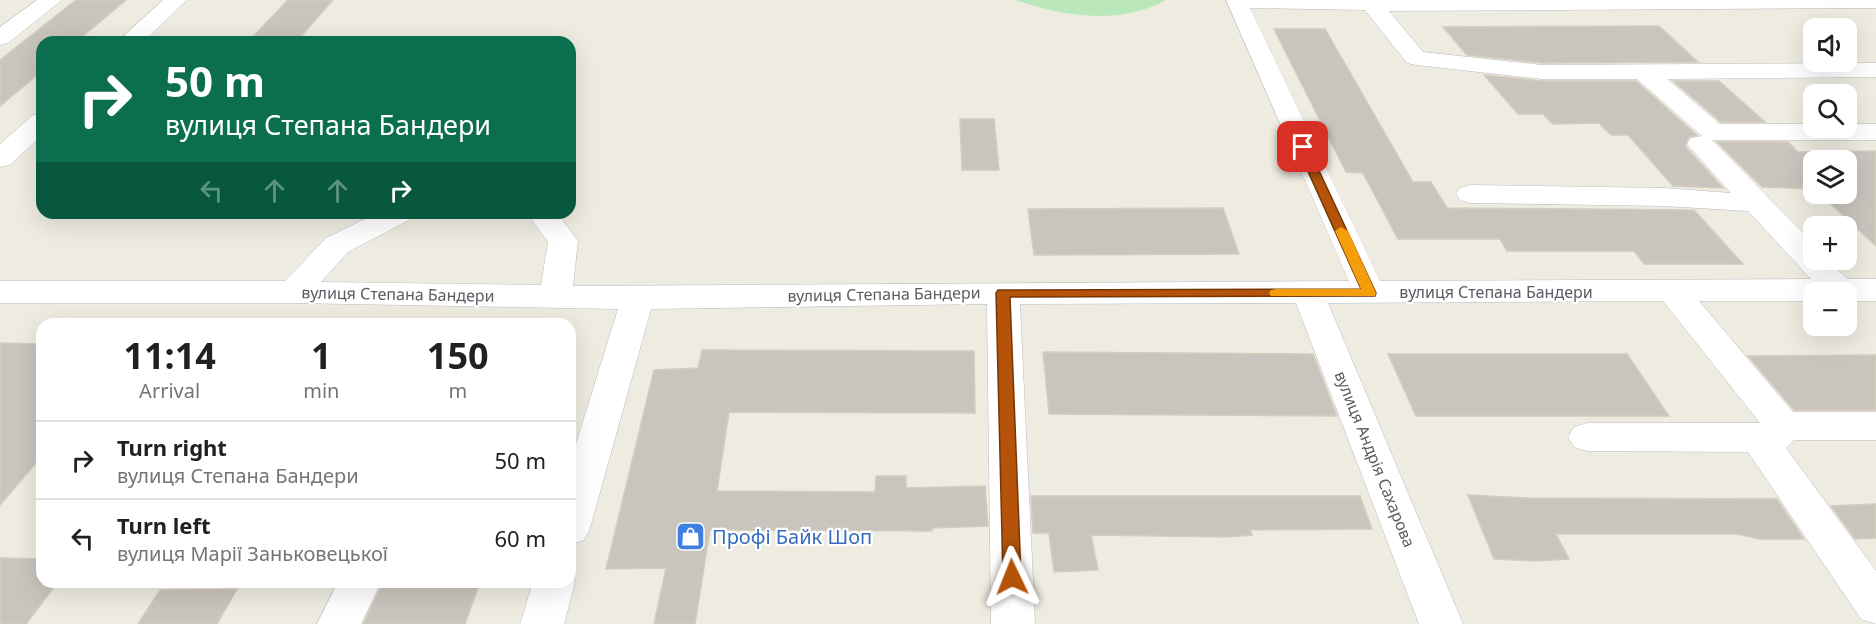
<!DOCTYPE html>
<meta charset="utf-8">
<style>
:root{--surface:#fff;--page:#f2f2f2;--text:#202124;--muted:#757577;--line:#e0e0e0}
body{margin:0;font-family:"Noto Sans",sans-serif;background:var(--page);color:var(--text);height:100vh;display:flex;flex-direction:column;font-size:22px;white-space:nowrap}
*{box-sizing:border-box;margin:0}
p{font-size:20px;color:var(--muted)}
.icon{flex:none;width:33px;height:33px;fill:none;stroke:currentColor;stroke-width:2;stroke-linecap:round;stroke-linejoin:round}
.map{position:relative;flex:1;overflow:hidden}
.drawer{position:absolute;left:36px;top:318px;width:540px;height:270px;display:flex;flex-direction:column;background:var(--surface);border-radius:18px;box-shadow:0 6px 24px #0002}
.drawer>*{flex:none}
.guide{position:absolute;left:36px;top:36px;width:540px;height:183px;border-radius:18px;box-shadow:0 6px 24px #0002;background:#0b6e4f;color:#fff;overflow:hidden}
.buttons{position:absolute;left:1803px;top:18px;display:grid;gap:12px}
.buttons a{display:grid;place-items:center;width:54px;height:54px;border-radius:12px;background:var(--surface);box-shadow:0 6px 24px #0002;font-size:30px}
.pin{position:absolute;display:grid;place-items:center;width:51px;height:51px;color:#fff;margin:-26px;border-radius:12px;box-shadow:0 3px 9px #0006}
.me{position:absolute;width:66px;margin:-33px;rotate:358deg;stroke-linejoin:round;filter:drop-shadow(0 0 4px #0008)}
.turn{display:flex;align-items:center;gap:21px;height:126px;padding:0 30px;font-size:27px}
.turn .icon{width:78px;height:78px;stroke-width:2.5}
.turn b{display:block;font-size:42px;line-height:51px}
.lanes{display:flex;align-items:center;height:57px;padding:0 30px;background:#0003;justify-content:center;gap:30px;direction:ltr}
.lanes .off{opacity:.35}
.eta{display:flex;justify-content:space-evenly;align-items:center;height:102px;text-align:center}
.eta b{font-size:36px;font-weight:700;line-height:42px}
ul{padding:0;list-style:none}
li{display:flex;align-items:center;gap:18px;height:78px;padding:0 30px;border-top:2px solid var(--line)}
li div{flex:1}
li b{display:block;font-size:22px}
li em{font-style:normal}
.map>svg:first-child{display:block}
.green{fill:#bae8ba}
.building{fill:#c9c4bd;stroke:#d3cdbe;stroke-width:1.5}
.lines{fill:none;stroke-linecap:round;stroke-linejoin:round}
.minor-casing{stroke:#b8bbc1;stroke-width:1}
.minor{fill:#fff;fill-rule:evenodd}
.route{fill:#b45309;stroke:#753606;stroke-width:1.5}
.slow{fill:#f59e0b}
.labels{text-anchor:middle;stroke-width:4.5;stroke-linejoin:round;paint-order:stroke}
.street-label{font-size:16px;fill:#595d63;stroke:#fff}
.near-shop-label{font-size:20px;fill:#366cbe;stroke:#fff;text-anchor:start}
</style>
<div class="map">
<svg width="1876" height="624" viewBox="0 0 1876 624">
<rect width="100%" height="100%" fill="#eeebe0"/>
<!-- green -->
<path class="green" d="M1016,0H1166C1121,25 1063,17 1016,0Z"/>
<!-- building -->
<g class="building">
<path d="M76,0H126L76,42H42V71L0,106V60Z"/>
<path d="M288,0H333L296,42H248Z"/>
<path d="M1659,26L1698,62L1542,63L1467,55L1443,27Z"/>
<path d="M1274,29H1325L1413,182H1431L1447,208L1694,210L1743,264H1644L1634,251H1507L1500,239H1398L1363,173L1346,172Z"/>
<path d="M1484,75L1542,81H1636L1697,135L1689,137L1685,146L1723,188L1673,186L1628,135H1611L1599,123L1553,124L1543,114H1518Z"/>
<path d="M1673,81H1719L1765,122H1721Z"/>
<path d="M960,119H994L999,170H962Z"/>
<path d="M1717,142H1788L1798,152L1876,151V246L1820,194H1846V160H1814V189L1762,187Z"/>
<path d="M1223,208L1239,254L1034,255L1028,209Z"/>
<path d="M0,343L42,344V456L0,505Z"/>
<path d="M702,350L974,351L975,413L729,412L717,491L875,492L876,476H906V488L985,486L988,526L932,528V531L710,530L695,624H654L666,568L606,569L654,370L698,368Z"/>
<path d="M1043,352L1313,354L1337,416L1049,414Z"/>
<path d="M1388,354H1627L1669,416H1416Z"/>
<path d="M1876,355V410H1794L1748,356Z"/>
<path d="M1468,495L1528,498L1777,499L1804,539H1759L1737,534H1556L1569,559L1535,561L1494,559Z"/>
<path d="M1031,496H1360L1372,529L1250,530L1252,535L1227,537L1091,535L1098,570L1054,572L1049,533H1033Z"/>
<path d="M1876,504V538L1855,539L1831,506Z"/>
<path d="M0,558L42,559V586H55L26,624H0Z"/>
<path d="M383,582H480L465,624H363Z"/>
<path d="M237,589L217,624H138L160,590Z"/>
</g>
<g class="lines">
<defs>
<g id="minor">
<path d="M37,0H62L8,43L0,45V27Z"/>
<path d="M163,0H187L143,42H117Z"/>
<path d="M1226,0H1876V8L1389,11L1423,52L1542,65L1876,63V77L1667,79L1720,124H1814V128H1846V124H1876V140H1712L1814,244V260H1828L1847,279H1876V301H1846V292H1814V301H1699L1793,412H1876V440H1794L1786,448L1876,571V624L1861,619L1748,452L1587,451L1574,447L1568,437L1574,427L1587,423H1760L1663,301L1328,303L1463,624H1419L1296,303L1020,304L1035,624H991L987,304L651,309L590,528L584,540L570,545V463L618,309L293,303H0V281H285L326,238L377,213H416L411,219L348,252L321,282L541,285L548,242L527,213H557L578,241L573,286L1349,281ZM1250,8L1365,10L1407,63L1416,65L1542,79H1637L1702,136L1691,138L1687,144L1731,193L1664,188L1470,185L1460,188L1456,194L1460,200L1470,203L1664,206L1748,211L1811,279L1380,281Z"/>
<path d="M42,113V135L10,165L0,167V144L33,115Z"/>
<path d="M570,571L575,582L564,624H520L533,582H570Z"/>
<path d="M338,582H381L361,624H317Z"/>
</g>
</defs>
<!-- minor casing -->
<use href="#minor" class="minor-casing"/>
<!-- minor -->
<use href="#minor" class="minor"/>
</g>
<!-- route -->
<path class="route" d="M1303,144L1308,147L1376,293L1375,296L1010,297L1021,577L1018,582L1012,584L1006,582L1003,577L996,293L998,290L1361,289L1297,147Z"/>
<!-- slow -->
<path class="slow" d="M1341,227L1348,231L1376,293L1375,296H1271L1269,293L1271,290L1276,289H1361L1335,231Z"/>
<!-- icons -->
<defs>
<symbol id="shop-square" viewBox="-11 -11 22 22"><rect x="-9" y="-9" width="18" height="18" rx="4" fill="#3f7fe0" stroke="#fff"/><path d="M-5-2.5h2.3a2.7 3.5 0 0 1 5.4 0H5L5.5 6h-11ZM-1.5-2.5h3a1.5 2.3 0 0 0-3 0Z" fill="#fff"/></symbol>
</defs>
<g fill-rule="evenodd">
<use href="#shop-square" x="674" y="520" width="33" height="33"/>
</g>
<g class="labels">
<!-- street labels -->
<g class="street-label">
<text x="1496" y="298">вулиця Степана Бандери</text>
<text transform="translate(398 294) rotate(1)" y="6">вулиця Степана Бандери</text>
<text transform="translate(884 294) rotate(-1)" y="6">вулиця Степана Бандери</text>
<text transform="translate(1375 459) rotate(68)" y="6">вулиця Андрія Сахарова</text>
</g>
<!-- near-shop labels -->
<g class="near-shop-label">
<text x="712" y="544">Профі Байк Шоп</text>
</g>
</g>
</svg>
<div class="buttons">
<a><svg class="icon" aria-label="sound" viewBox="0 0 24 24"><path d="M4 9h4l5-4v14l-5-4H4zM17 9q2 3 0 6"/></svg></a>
<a><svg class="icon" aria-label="search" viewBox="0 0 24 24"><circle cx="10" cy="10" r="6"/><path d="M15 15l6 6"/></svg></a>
<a><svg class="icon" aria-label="layers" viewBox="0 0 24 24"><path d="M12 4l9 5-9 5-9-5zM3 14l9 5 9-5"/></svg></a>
<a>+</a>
<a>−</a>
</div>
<div class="pin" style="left:1303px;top:147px;background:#d93025"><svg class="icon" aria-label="arrive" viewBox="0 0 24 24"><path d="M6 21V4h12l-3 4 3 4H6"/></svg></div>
<svg class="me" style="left:1012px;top:577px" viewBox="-20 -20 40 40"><path d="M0-17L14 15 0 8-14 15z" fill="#b45309" stroke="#fff" stroke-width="4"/></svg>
<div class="guide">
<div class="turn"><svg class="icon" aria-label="right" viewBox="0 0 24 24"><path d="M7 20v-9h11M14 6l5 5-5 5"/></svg><div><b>50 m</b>вулиця Степана Бандери</div></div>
<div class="lanes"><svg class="icon off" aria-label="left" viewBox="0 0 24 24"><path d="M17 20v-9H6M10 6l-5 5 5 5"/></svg><svg class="icon off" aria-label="ahead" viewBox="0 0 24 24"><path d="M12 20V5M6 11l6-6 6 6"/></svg><svg class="icon off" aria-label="ahead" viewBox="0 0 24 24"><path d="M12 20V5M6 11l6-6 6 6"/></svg><svg class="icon" aria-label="right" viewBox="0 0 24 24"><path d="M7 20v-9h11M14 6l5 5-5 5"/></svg></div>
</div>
<section class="drawer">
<div class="eta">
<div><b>11:14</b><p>Arrival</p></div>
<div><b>1</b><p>min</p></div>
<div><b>150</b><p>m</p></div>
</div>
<ul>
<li><svg class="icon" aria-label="right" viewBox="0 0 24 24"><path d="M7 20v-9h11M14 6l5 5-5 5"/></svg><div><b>Turn right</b><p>вулиця Степана Бандери</p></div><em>50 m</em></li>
<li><svg class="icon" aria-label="left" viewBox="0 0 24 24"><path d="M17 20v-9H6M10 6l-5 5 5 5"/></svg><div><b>Turn left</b><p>вулиця Марії Заньковецької</p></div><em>60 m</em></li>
</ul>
</section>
</div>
